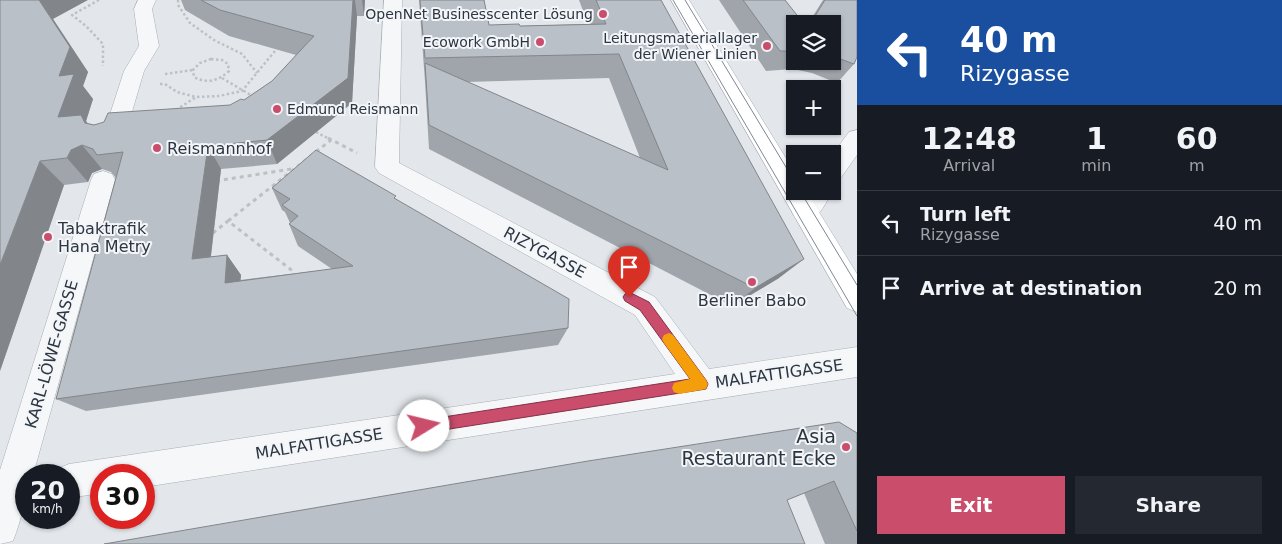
<!DOCTYPE html>
<meta charset="utf-8">
<style>
:root{--surface:#171b24;--page:#242831;--text:#f1f3f6;--muted:#9ea1a6;--line:#363941;--accent:#ca4d6c}
body{margin:0;font-family:"DejaVu Sans",sans-serif;background:var(--page);color:var(--text);height:100vh;display:flex;flex-direction:column;font-size:19px;white-space:nowrap}
*{box-sizing:border-box;margin:0}
p{font-size:16px;color:var(--muted)}
.icon{flex:none;width:28px;height:28px;fill:none;stroke:currentColor;stroke-width:2;stroke-linecap:round;stroke-linejoin:round}
.map{position:relative;flex:1;overflow:hidden}
.details{display:flex;flex-direction:column;background:var(--surface);width:425px}
.details>*{flex:none}
.top-card{background:#1a4fa0;color:#fff;overflow:hidden}
.fabs{position:absolute;left:786px;top:15px;display:grid;gap:10px}
.fabs a{display:grid;place-items:center;width:55px;height:55px;border-radius:0px;background:var(--surface);box-shadow:0 1px 4px #0004;font-size:25px}
.speed{position:absolute;left:15px;top:464px;display:flex;gap:10px;font-size:25px;font-weight:700;text-align:center}
.speed>*{display:grid;place-content:center;width:65px;height:65px;border-radius:50%;background:var(--surface);box-shadow:0 1px 4px #0004;line-height:1}
.speed small{font-size:12px;font-weight:400}
.speed .limit{border:8px solid #d22;background:#fff;color:#111}
.pin{position:absolute;display:grid;place-items:center;width:42px;height:42px;color:#fff;margin:-51px -21px;border-radius:50% 50% 50% 0;rotate:-45deg;box-shadow:0 0 5px #0007}
.pin .icon{rotate:45deg}
.me{position:absolute;width:55px;margin:-28px;rotate:81deg;stroke-linejoin:round;filter:drop-shadow(0 0 4px #0008)}
.turn{display:flex;align-items:center;gap:18px;height:105px;padding:0 20px;font-size:22px}
.turn .icon{width:65px;height:65px;stroke-width:2.5}
.turn b{display:block;font-size:35px;line-height:42px}
.eta{display:flex;justify-content:space-evenly;align-items:center;height:85px;text-align:center}
.eta b{font-size:30px;font-weight:800;line-height:35px}
.action{display:flex;gap:10px;margin-top:auto;padding:10px 20px}
.action a{flex:1;height:58px;border-radius:0px;background:var(--accent);color:#fff;font-size:20px;font-weight:800;line-height:58px;text-align:center}
.action a+a{background:var(--page);color:var(--text)}
ul{padding:0;list-style:none}
li{display:flex;align-items:center;gap:15px;height:65px;padding:0 20px;border-top:1px solid var(--line)}
li div{flex:1}
li b{display:block;font-size:19px}
li em{font-style:normal}
main{display:flex;flex:1;min-height:0}
.map>svg:first-child{display:block}
.lines{fill:none;stroke-linecap:round;stroke-linejoin:round}
.street-casing{stroke:#a8aeb5;stroke-width:1}
.secondary-casing{stroke:#a8aeb5;stroke-width:1}
.path-far1{stroke:#bdc1c6;stroke-width:2.5;stroke-dasharray:2.5 2.5;stroke-linecap:butt}
.path{stroke:#bdc1c6;stroke-width:3;stroke-dasharray:4 4;stroke-linecap:butt}
.street{fill:#f6f7f9;fill-rule:evenodd}
.secondary{fill:#fff;fill-rule:evenodd}
.tram{stroke:#7d8894;stroke-width:1}
.wall{fill:#a0a5ab;fill-rule:evenodd}
.shaded-wall{fill:#82868b}
.building{fill:#bac0c7;stroke:#82868b}
.route{fill:#ca4d6c;stroke:#833246}
.slow{fill:#f59e0b}
.poi-dot{fill:#ca4d6c;stroke:#f3f5f8;stroke-width:2}
.labels{text-anchor:middle;stroke-width:4;stroke-linejoin:round;paint-order:stroke}
.far-poi-label{font-size:14px;fill:#2b3642;stroke:#f3f5f8;text-anchor:end}
.poi-label{font-size:16px;fill:#2b3642;stroke:#f3f5f8;text-anchor:start}
.street-label{font-size:16px;fill:#2b3642;stroke:#f3f5f8}
.near-poi-label{font-size:19px;fill:#2b3642;stroke:#f3f5f8;text-anchor:end}
</style>
<main>
<div class="map">
<svg width="857" height="544" viewBox="0 0 857 544">
<rect width="100%" height="100%" fill="#e3e7eb"/>
<g class="lines">
<defs>
<g id="street">
<path d="M138,0H156L152,9L159,46L144,71L124,139L121,145L113,147L105,145L102,139L124,71L139,46L134,9Z"/>
<path d="M384,0H402L399,163L655,297L709,369L857,347V377L144,487V475H101V493L69,498V475H54L57,469L69,464L675,374L635,315L379,173L375,167Z"/>
<path d="M857,130V155L840,179L832,182V155L849,132Z"/>
<path d="M103,171L112,174L115,180L33,475H26C26,500 22,518 13,541L0,544V470L91,180L94,174Z"/>
<path d="M806,191H832C824,207 816,226 796,219L792,212Z"/>
</g>
<path id="secondary" d="M671,0H689L795,173V191H806L857,274V312L847,308Z"/>
</defs>
<!-- street casing -->
<use href="#street" class="street-casing"/>
<!-- secondary casing -->
<use href="#secondary" class="secondary-casing"/>
<!-- path-far1 -->
<g class="path-far1">
<path d="M99,0L72,15L86,26L103,44V66"/>
<path d="M178,0V5L190,23L214,40L242,54L257,73"/>
<path d="M211,59L222,60L228,64L229,71C218,81 207,84 194,77L193,70L200,63Z"/>
<path d="M165,74L193,70"/>
<path d="M222,78L254,97"/>
<path d="M160,84H165L177,92L196,97L219,96L242,91L279,46"/>
<path d="M176,110L196,97"/>
<path d="M316,132L331,140"/>
</g>
<!-- path -->
<g class="path">
<path d="M328,138L357,153"/>
<path d="M216,181L291,169"/>
<path d="M228,221L331,140"/>
<path d="M213,233L228,221L294,272"/>
</g>
<!-- street -->
<use href="#street" class="street"/>
<!-- secondary -->
<use href="#secondary" class="secondary"/>
<!-- tram -->
<g class="tram">
<path d="M673,0L857,316"/>
<path d="M685,0L795,182"/>
<path d="M800,191L857,285"/>
</g>
</g>
<!-- wall -->
<g class="wall">
<path d="M181,0H365L364,16H357L352,103L277,164L221,169L211,257L227,255L241,275L240,280L332,269L298,246L289,224L290,223L285,212L282,210L272,188L396,200L568,328L558,345L86,411L56,399L116,178L111,172L102,169L92,173L88,182L64,185L0,371L53,19L88,72L83,86L93,99L86,121L87,123L94,125L230,105L244,100L272,81L296,55L229,36L185,10Z"/>
<path d="M419,0H484L489,25L520,26L588,24L579,0H661L779,278L732,306L429,149L425,82ZM609,78L640,158L466,82Z"/>
<path d="M719,0H785L795,24V61H832V24H808L823,0H857L854,64L837,83L812,73L793,69L766,71Z"/>
<path d="M857,433V544H825L804,493L787,500L104,544Z"/>
</g>
<!-- shaded-wall -->
<g class="shaded-wall">
<path d="M39,0H88L53,19L88,72L83,86L93,99L86,121L100,140L58,117L59,76Z"/>
<path d="M353,0H355L357,16L352,103L277,164L267,140Z"/>
<path d="M362,0H365L364,16Z"/>
<path d="M82,145L102,169L92,173L88,182L67,158L71,150Z"/>
<path d="M208,146L221,169L208,279L192,259Z"/>
<path d="M40,161L64,185L0,371V265Z"/>
<path d="M227,255L241,275L239,301L225,283Z"/>
<path d="M804,259L779,278L732,306L755,288Z"/>
</g>
<!-- building -->
<g class="building">
<path d="M0,0H39L70,47L59,76L74,74L58,117L81,115L85,123L94,125L104,122L108,113L230,105L241,99L244,100L272,81L314,36L220,10L201,0H353L348,78L267,140L208,146L192,259L227,255L225,283L353,266L289,224L298,216L282,205L290,199L272,188L316,150L396,196L394,198L569,299L568,328L56,399L123,152L97,155L93,149L82,145L71,150L67,158L40,161L0,265Z"/>
<path d="M420,0H484L489,25L519,24L520,26L606,24L596,0H661L804,259L755,288L429,125L425,63L668,170L619,54L425,58Z"/>
<path d="M743,0H785L804,24H795V51H780Z"/>
<path d="M825,0H857V57L854,64L832,56V24H810Z"/>
<path d="M839,422L857,433V531L834,481L787,500L805,544H104L588,461Z"/>
</g>
<!-- route -->
<path class="route" d="M629,292L649,302L706,380L708,384L706,389L424,433L420,431L418,426L420,422L424,420L690,379L640,310L625,301L623,297L625,294Z"/>
<!-- slow -->
<path class="slow" d="M669,333L673,335L706,380L708,384L706,389L679,394L674,392L672,388L674,383L690,379L664,343L662,339L664,335Z"/>
<!-- markers -->
<g class="poi-dot">
<circle cx="603" cy="14" r="5"/>
<circle cx="540" cy="42" r="5"/>
<circle cx="767" cy="46" r="5"/>
<circle cx="277" cy="109" r="5"/>
<circle cx="157" cy="148" r="5"/>
<circle cx="48" cy="237" r="5"/>
<circle cx="752" cy="282" r="5"/>
<circle cx="846" cy="447" r="5"/>
</g>
<g class="labels">
<!-- far-poi labels -->
<g class="far-poi-label">
<text x="593" y="19">OpenNet Businesscenter Lösung</text>
<text x="757" y="43">Leitungsmateriallager<tspan x="757" dy="16">der Wiener Linien</tspan></text>
<text x="530" y="47">Ecowork GmbH</text>
<text x="287" y="114" text-anchor="start">Edmund Reismann</text>
</g>
<!-- poi labels -->
<g class="poi-label">
<text x="167" y="154">Reismannhof</text>
<text x="58" y="234">Tabaktrafik<tspan x="58" dy="18">Hana Metry</tspan></text>
<text x="752" y="306" text-anchor="middle">Berliner Babo</text>
</g>
<!-- street labels -->
<g class="street-label">
<text transform="translate(545 252) rotate(28)" y="6">RIZYGASSE</text>
<text transform="translate(51 354) rotate(-74)" y="6">KARL-LÖWE-GASSE</text>
<text transform="translate(779 373) rotate(-8)" y="6">MALFATTIGASSE</text>
<text transform="translate(319 443) rotate(-9)" y="6">MALFATTIGASSE</text>
</g>
<!-- near-poi labels -->
<g class="near-poi-label">
<text x="836" y="443">Asia<tspan x="836" dy="22">Restaurant Ecke</tspan></text>
</g>
</g>
</svg>
<div class="fabs">
<a><svg class="icon" aria-label="layers" viewBox="0 0 24 24"><path d="M12 4l9 5-9 5-9-5zM3 14l9 5 9-5"/></svg></a>
<a>+</a>
<a>−</a>
</div>
<div class="speed"><div>20<small>km/h</small></div><div class="limit">30</div></div>
<div class="pin" style="left:629px;top:297px;background:#d93025"><svg class="icon" aria-label="arrive" viewBox="0 0 24 24"><path d="M6 21V4h12l-3 4 3 4H6"/></svg></div>
<svg class="me" style="left:424px;top:426px" viewBox="-20 -20 40 40"><circle r="19" fill="#fff"/><path d="M0-13L10 11 0 6-10 11z" fill="#ca4d6c"/></svg>
</div>
<section class="details">
<div class="top-card">
<div class="turn"><svg class="icon" aria-label="left" viewBox="0 0 24 24"><path d="M17 20v-9H6M10 6l-5 5 5 5"/></svg><div><b>40 m</b>Rizygasse</div></div>
</div>
<div class="eta">
<div><b>12:48</b><p>Arrival</p></div>
<div><b>1</b><p>min</p></div>
<div><b>60</b><p>m</p></div>
</div>
<ul>
<li><svg class="icon" aria-label="left" viewBox="0 0 24 24"><path d="M17 20v-9H6M10 6l-5 5 5 5"/></svg><div><b>Turn left</b><p>Rizygasse</p></div><em>40 m</em></li>
<li><svg class="icon" aria-label="arrive" viewBox="0 0 24 24"><path d="M6 21V4h12l-3 4 3 4H6"/></svg><div><b>Arrive at destination</b></div><em>20 m</em></li>
</ul>
<div class="action"><a>Exit</a><a>Share</a></div>
</section>
</main>
